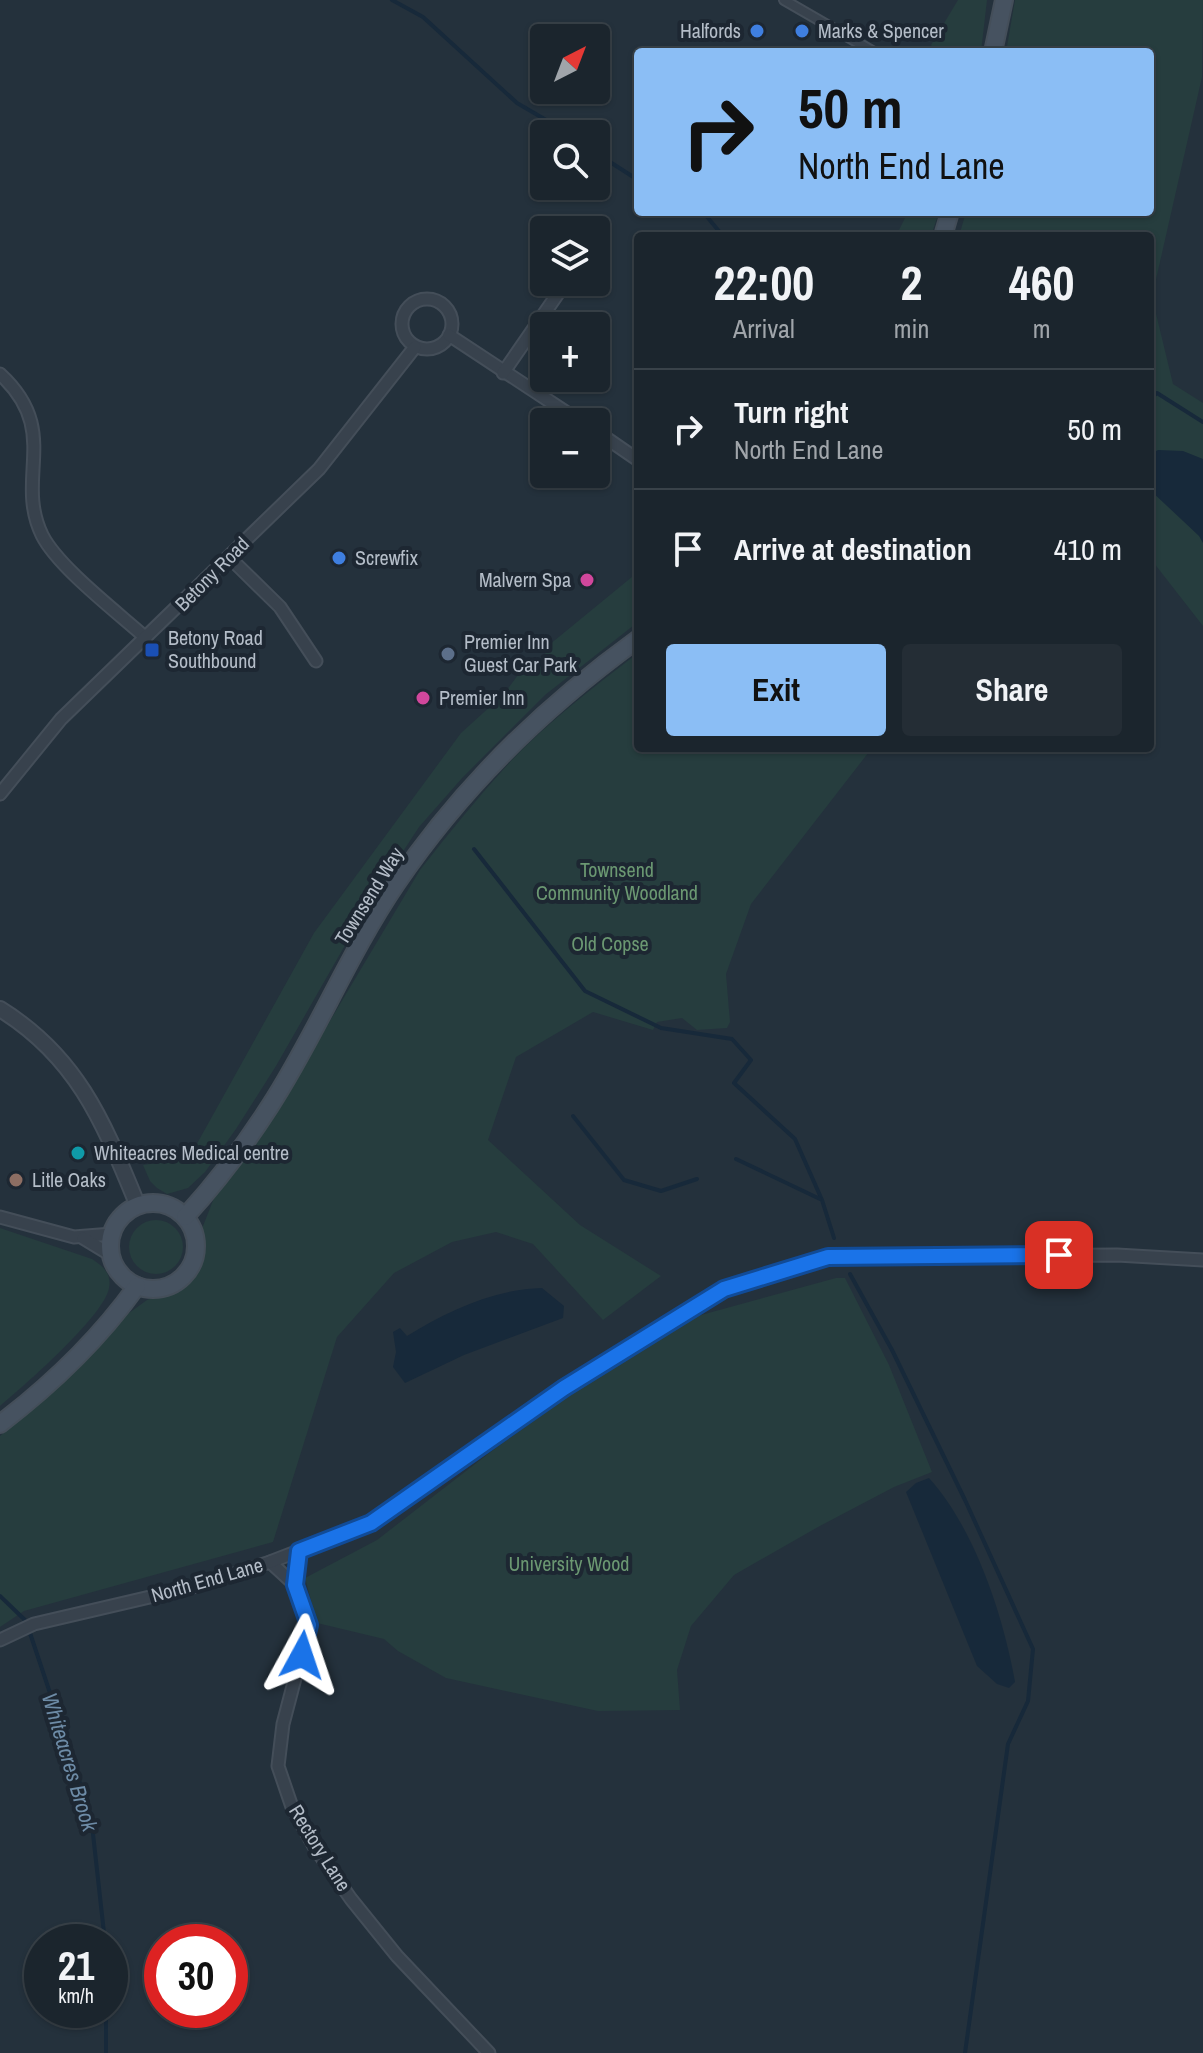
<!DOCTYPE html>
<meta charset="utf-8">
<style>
:root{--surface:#1b252d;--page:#242d35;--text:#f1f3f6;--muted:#a0a5aa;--line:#394249;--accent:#8bbef5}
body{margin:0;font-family:"Archivo Narrow",sans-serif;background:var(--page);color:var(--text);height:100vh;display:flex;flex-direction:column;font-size:30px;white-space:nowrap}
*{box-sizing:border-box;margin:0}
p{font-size:26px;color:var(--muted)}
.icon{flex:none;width:44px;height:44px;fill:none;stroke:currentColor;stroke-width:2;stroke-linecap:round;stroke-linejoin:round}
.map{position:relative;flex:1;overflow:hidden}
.panel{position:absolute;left:634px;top:232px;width:520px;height:520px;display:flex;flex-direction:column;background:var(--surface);border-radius:8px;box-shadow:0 2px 6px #0004,0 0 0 2px var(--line)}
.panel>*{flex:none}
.hud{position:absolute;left:634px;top:48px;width:520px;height:168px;border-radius:8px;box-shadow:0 2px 6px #0004,0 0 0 2px var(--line);background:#8bbef5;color:#111;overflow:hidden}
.needle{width:52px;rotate:42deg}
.tools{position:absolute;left:530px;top:24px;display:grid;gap:16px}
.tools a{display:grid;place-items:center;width:80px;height:80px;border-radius:8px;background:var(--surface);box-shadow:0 2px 6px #0004,0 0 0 2px var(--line);font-size:40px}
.speed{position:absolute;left:24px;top:1924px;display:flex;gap:16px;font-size:40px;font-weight:700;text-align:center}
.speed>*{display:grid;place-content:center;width:104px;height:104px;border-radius:50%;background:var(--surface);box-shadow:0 2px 6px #0004,0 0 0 2px var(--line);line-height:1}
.speed small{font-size:20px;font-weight:400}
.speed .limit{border:12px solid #d22;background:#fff;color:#111}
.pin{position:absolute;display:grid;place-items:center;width:68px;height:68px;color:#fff;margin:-34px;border-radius:16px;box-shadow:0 4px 12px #0006}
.me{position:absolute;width:88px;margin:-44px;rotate:5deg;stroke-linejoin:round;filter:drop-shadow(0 0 6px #0008)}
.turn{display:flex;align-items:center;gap:28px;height:168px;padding:0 32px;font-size:36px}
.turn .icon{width:104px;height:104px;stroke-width:2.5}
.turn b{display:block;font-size:56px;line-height:68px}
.eta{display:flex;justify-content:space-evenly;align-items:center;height:136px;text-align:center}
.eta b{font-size:48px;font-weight:800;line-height:56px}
.primary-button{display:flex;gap:16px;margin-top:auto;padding:16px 32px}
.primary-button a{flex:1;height:92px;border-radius:8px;background:var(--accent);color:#111;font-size:32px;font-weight:800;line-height:92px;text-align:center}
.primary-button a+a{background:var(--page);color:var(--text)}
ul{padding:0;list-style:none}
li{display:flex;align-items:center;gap:24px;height:120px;padding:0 32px;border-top:2px solid var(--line)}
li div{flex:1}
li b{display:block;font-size:30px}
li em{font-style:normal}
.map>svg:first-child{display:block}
.green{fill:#263d3e}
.water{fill:#17293a}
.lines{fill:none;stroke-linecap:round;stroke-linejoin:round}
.stream{stroke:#17293a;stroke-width:4}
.pedestrian-casing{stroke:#444e59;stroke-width:12}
.minor-casing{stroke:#444e59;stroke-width:15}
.tertiary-casing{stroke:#444e59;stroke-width:18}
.secondary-casing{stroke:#444e59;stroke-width:20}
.pedestrian{stroke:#38424d;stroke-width:8}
.minor{stroke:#38424d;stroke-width:11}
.tertiary{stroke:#38424d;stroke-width:14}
.secondary{stroke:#465260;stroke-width:16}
.route-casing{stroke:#114b97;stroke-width:20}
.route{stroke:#1a73e8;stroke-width:14}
.shop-dot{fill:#3f7fe0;stroke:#1d2732;stroke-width:3}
.hotel-dot{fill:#d1479c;stroke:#1d2732;stroke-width:3}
.transit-dot{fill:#1a4fb4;stroke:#1d2732;stroke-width:3}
.service-dot{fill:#5c6f8a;stroke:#1d2732;stroke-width:3}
.culture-dot{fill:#0f9aa8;stroke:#1d2732;stroke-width:3}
.education-dot{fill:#8d6e63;stroke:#1d2732;stroke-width:3}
.labels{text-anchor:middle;stroke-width:8;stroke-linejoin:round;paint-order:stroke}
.poi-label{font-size:20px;fill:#b4bdc8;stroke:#1d2732;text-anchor:start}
.street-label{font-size:20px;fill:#b4bdc8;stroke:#1d2732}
.park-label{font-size:20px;fill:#6b9872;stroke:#1d2732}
.water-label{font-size:22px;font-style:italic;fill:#6d8ba6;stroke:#1d2732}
</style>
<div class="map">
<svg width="1203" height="2053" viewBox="0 0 1203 2053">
<rect width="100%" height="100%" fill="#24313c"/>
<!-- green -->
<g class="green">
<path d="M958,0H987L981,52H936L931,45Z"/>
<path d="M1015,0H1203L1202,77L1152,297L1173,384L1203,403V626L1150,558V236H959L966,212H1150V52H1006Z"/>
<path d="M908,212H939L931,236H896Z"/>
<path d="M638,572V622L545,695L463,777L419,827L368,905L276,1066L236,1129L205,1172L188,1188L167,1194L157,1188L150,1181L143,1165L189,1158L314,933L461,733L504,694L518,675L551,649L549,645Z"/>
<path d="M638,653V748H872L751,904L726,974L730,1022L727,1028L697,1030L682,1018L657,1022L653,1030L593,1012L516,1057L488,1140L580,1225L661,1276L603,1320L533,1244L496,1232L452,1242L394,1273L337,1337L273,1542L24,1611L0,1627V1436L74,1372L118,1321L147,1300L186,1285L203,1261V1226L214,1198L275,1113L420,870C449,833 479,796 511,761C549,721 594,687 638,653Z"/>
<circle cx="156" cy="1247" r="27"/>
<path d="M0,1228L92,1259C103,1266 112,1274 109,1288C105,1315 23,1387 0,1406Z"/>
<path d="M836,1278H845L889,1365L932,1472L894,1487L818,1527L734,1575L691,1626L677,1670L680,1710L598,1711L446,1678L398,1651L384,1639L317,1623L305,1578L377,1540L497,1447L632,1351L683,1320Z"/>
</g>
<!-- water -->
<g class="water">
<path d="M1158,450L1183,451L1203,459V543L1199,536L1150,490V454Z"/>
<path d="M542,1288L564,1306L563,1318L464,1355L405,1383L393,1367L396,1352L393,1332L400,1328L407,1336C447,1311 495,1289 542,1288Z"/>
<path d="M929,1478C975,1529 1003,1615 1015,1682L1009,1688L997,1684L977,1666L906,1492L916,1483Z"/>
</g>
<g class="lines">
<!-- stream -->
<g class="stream">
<path d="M392,0L423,17L517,103L570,134"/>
<path d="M596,153L638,180"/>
<path d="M703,212L723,236"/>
<path d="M1150,398L1157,393L1203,422"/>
<path d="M474,849L585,991L661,1028L732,1039L751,1060L734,1083L795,1139L822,1200L834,1238"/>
<path d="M573,1116L624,1180L661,1191L697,1179"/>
<path d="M736,1159L820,1199"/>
<path d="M850,1274L892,1350L965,1500L1033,1649L1028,1701L1008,1744L965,2053"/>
<path d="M0,1596L26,1621L91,1816L105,1942"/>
<path d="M106,2010V2053"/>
</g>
<defs>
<path id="pedestrian" d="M784,0L874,52"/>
<g id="minor">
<path d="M596,237L604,227"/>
<circle cx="427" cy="324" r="25"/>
<path d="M449,335L581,422"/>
<path d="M503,373L566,282"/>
<path d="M0,374C62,431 14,477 42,535C58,567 117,612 146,638"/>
<path d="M596,431L638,460"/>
<path d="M229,557L280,607L316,661"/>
<path d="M0,794L61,719L319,469L415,347"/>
<path d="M0,1217L74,1237L112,1234"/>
<path d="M83,1238L111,1255"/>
<path d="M270,1562L295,1585L309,1625L283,1724L278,1766L292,1807L315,1848L351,1899L397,1956L489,2053"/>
<path d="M295,1585L299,1551"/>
<path d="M0,1640L34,1624L197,1586L270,1562L371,1523L564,1388L724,1289L828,1257L1117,1255L1203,1260"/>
</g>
<path id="tertiary" d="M0,1009C79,1058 104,1124 138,1206"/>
<g id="secondary">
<path d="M993,52L1004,0"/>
<path d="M943,236L950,212"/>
<circle cx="153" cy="1246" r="43"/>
<path d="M185,1217C216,1183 245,1145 270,1106C316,1035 348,955 396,884C461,788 544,707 638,639"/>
<path d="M0,1424C51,1385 99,1339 137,1286"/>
</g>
</defs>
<!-- pedestrian casing -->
<use href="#pedestrian" class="pedestrian-casing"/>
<!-- minor casing -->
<use href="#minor" class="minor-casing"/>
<!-- tertiary casing -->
<use href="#tertiary" class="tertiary-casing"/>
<!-- secondary casing -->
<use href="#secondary" class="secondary-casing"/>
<!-- pedestrian -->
<use href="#pedestrian" class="pedestrian"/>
<!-- minor -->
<use href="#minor" class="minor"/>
<!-- tertiary -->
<use href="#tertiary" class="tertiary"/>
<!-- secondary -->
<use href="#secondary" class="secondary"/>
</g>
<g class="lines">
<defs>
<path id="route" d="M302,1655L309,1625L295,1585L299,1551L371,1523L564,1388L724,1289L828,1257L1059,1255"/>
</defs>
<!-- route casing -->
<use href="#route" class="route-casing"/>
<!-- route -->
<use href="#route" class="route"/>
</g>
<!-- markers -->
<g class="shop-dot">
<circle cx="757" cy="31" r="8"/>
<circle cx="802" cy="31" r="8"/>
<circle cx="339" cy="558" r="8"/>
</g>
<g class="hotel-dot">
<circle cx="587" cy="580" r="8"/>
<circle cx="423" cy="698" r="8"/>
</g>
<rect class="transit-dot" x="144" y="642" width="16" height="16" rx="4"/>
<circle class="service-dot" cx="448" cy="654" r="8"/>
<circle class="culture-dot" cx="78" cy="1153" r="8"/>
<circle class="education-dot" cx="16" cy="1180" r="8"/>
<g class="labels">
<!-- poi labels -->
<g class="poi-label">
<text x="741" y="38" text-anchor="end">Halfords</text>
<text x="818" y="38">Marks &amp; Spencer</text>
<text x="355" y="565">Screwfix</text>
<text x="571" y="587" text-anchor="end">Malvern Spa</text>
<text x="168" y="645">Betony Road<tspan x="168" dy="23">Southbound</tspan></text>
<text x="464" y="649">Premier Inn<tspan x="464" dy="23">Guest Car Park</tspan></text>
<text x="439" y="705">Premier Inn</text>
<text x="94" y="1160">Whiteacres Medical centre</text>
<text x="32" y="1187">Litle Oaks</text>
</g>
<!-- street labels -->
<g class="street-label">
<text transform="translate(212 574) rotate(-45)" y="7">Betony Road</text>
<text transform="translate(369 896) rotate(-58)" y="7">Townsend Way</text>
<text transform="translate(207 1580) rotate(-16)" y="7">North End Lane</text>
<text transform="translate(320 1848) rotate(58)" y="7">Rectory Lane</text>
</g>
<!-- park labels -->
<g class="park-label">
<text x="617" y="877">Townsend<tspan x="617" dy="23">Community Woodland</tspan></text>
<text x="610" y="951">Old Copse</text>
<text x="569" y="1571">University Wood</text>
</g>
<!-- water labels -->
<g class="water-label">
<text transform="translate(70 1762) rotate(73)" y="8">Whiteacres Brook</text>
</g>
</g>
</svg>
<div class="tools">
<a><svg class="needle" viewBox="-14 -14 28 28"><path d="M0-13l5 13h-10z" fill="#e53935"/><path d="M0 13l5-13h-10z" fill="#a0a5aa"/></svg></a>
<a><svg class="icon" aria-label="search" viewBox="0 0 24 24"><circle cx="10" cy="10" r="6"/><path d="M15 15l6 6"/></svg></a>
<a><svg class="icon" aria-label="layers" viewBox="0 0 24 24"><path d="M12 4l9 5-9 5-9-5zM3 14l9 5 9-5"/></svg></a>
<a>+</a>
<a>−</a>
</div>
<div class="speed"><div>21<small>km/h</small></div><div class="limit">30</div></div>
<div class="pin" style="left:1059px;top:1255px;background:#d93025"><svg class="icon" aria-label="arrive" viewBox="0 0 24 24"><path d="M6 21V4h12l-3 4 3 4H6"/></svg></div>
<svg class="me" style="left:302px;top:1655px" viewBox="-20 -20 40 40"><path d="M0-17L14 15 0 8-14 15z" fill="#1a73e8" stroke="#fff" stroke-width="4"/></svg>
<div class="hud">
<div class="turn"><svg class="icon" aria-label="right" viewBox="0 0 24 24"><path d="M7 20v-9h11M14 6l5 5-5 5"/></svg><div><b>50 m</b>North End Lane</div></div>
</div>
<section class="panel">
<div class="eta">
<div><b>22:00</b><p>Arrival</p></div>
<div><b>2</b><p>min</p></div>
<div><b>460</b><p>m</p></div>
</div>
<ul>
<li><svg class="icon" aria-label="right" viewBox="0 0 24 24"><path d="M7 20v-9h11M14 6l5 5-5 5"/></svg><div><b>Turn right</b><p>North End Lane</p></div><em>50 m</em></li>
<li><svg class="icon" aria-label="arrive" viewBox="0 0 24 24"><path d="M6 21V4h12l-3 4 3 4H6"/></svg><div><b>Arrive at destination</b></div><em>410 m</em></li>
</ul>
<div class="primary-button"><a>Exit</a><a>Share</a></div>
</section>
</div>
